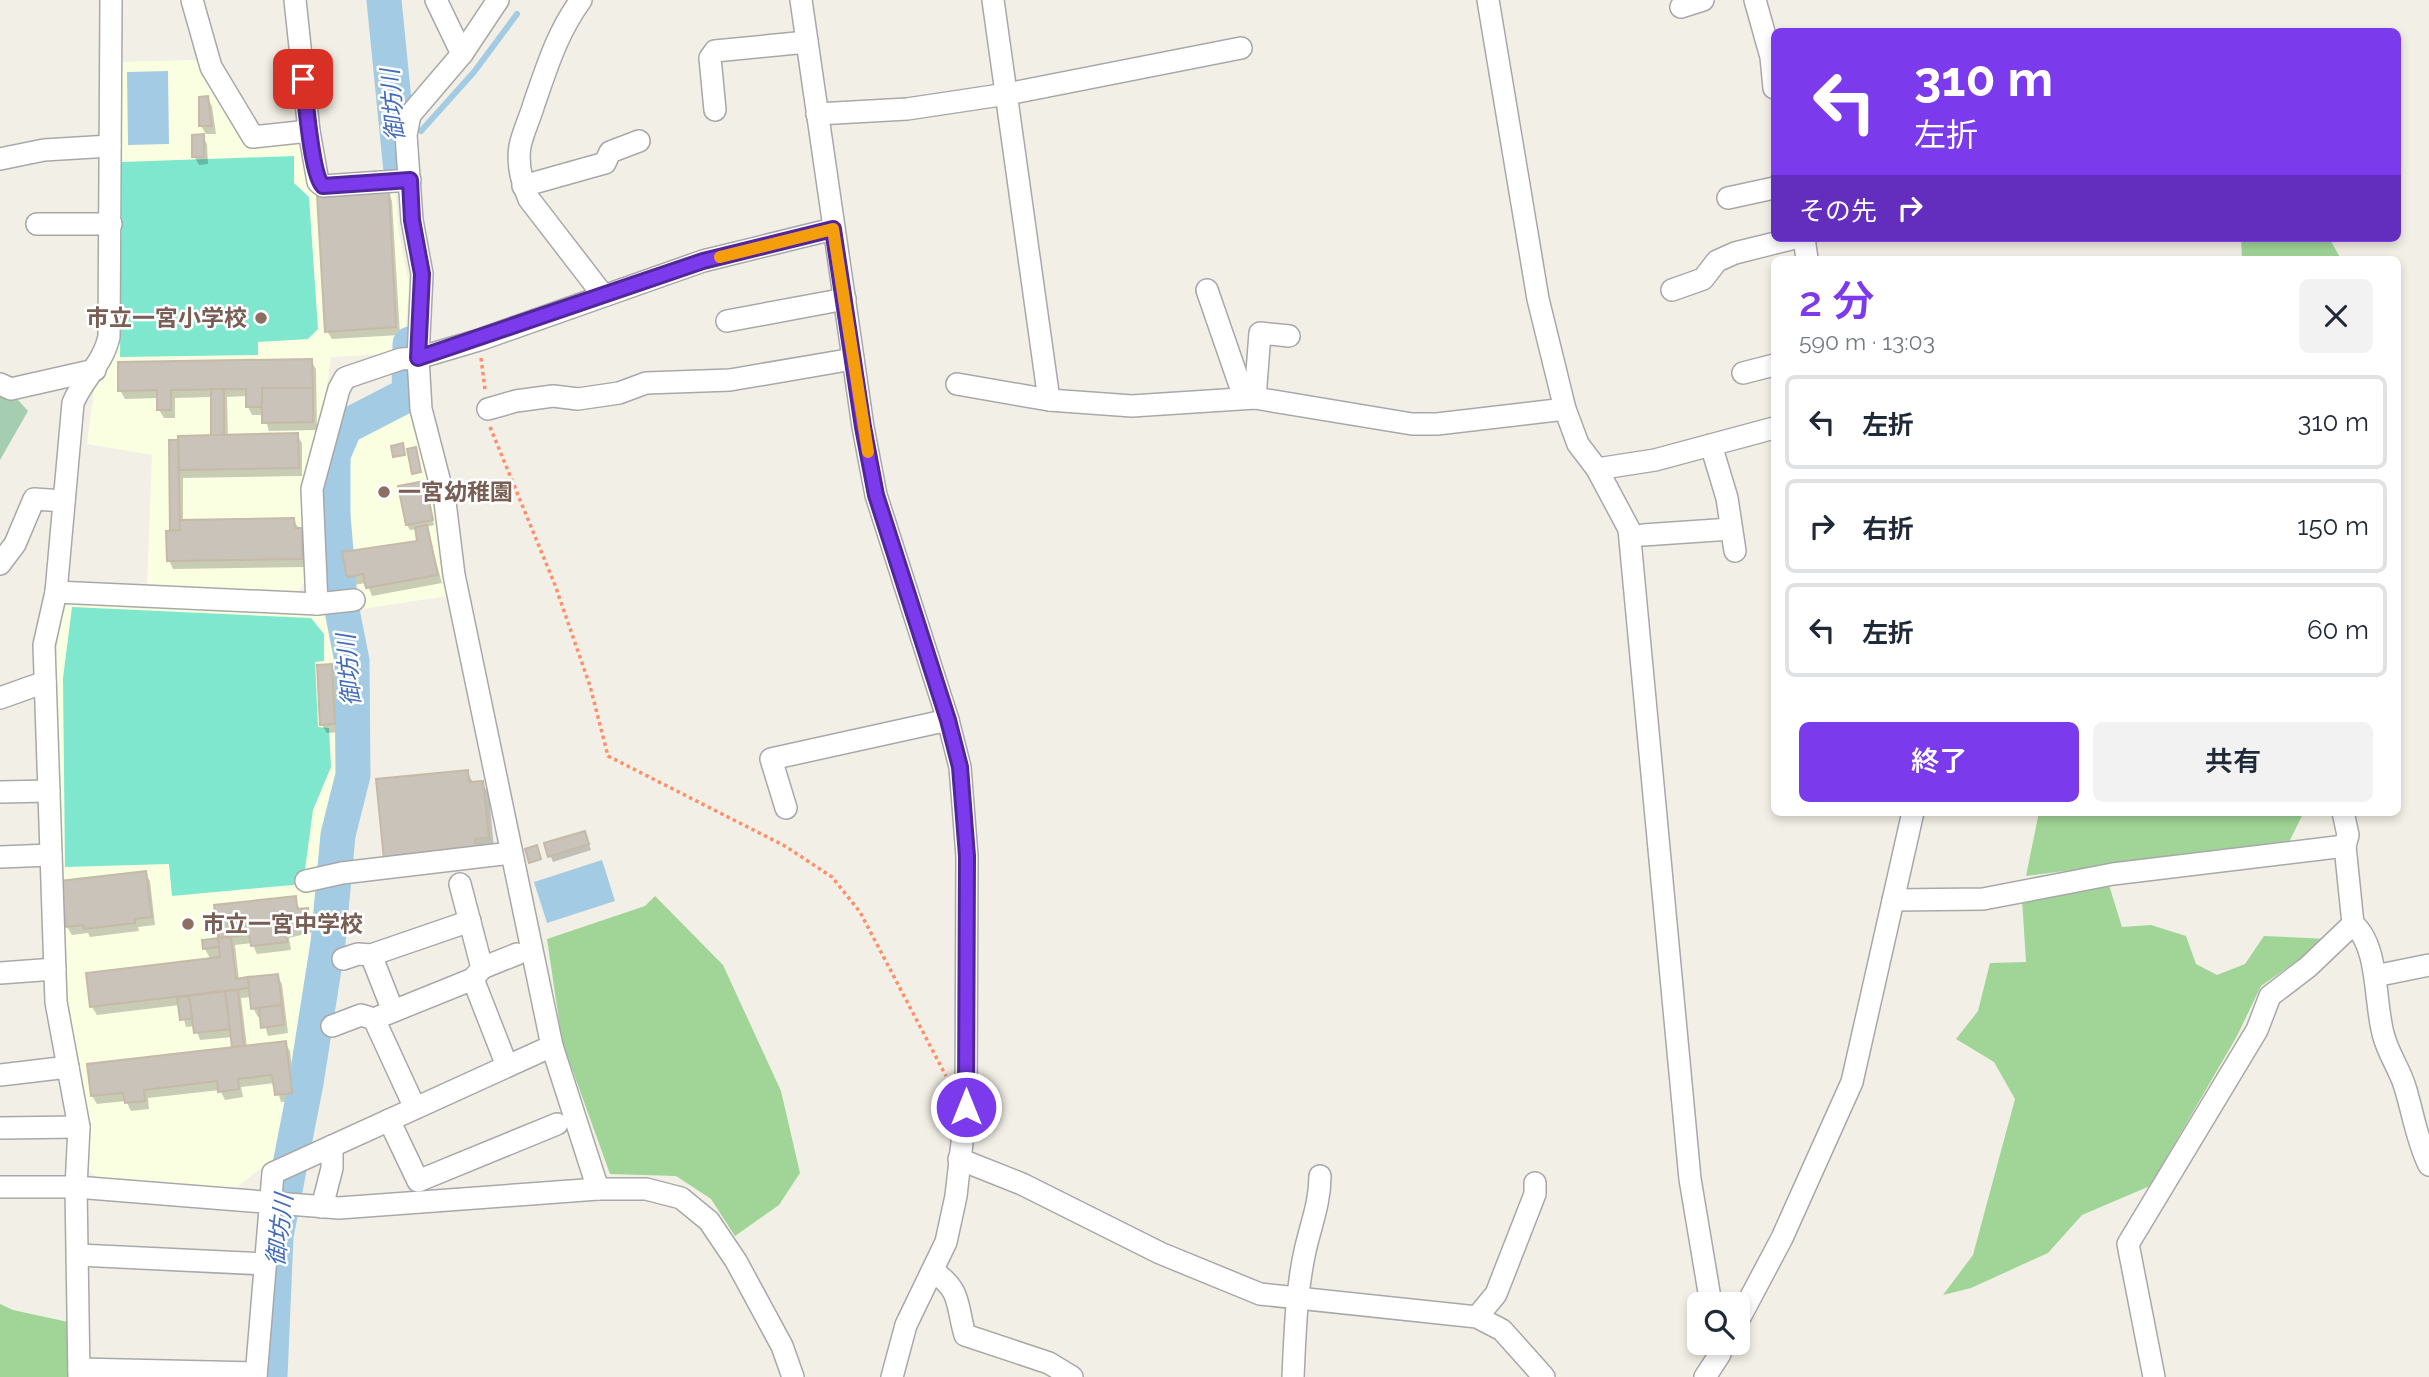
<!DOCTYPE html>
<html lang="ja">
<meta charset="utf-8">
<style>
:root{--surface:#fff;--page:#f2f2f3;--text:#1f2937;--muted:#747a83;--line:#e0e1e3;--accent:#7c3aed}
body{margin:0;font-family:Raleway,"Noto Sans JP",sans-serif;background:var(--page);color:var(--text);height:100vh;display:flex;flex-direction:column;font-size:26px;white-space:nowrap}
*{box-sizing:border-box;margin:0}
p{font-size:23px;color:var(--muted)}
.icon{flex:none;width:38px;height:38px;fill:none;stroke:currentColor;stroke-width:2;stroke-linecap:round;stroke-linejoin:round}
.map{position:relative;flex:1;overflow:hidden}
.details{position:absolute;left:1771px;top:256px;width:630px;height:560px;display:flex;flex-direction:column;background:var(--surface);border-radius:10px;box-shadow:0 4px 10px #0003}
.details>*{flex:none}
.top-card{position:absolute;left:1771px;top:28px;width:630px;height:214px;border-radius:10px;box-shadow:0 4px 10px #0003;background:#7c3aed;color:#fff;overflow:hidden}
.fabs{position:absolute;left:1687px;top:1292px;display:grid;gap:14px}
.fabs a{display:grid;place-items:center;width:63px;height:63px;border-radius:10px;background:var(--surface);box-shadow:0 4px 10px #0003;font-size:35px}
.pin{position:absolute;display:grid;place-items:center;width:60px;height:60px;color:#fff;margin:-30px;border-radius:14px;box-shadow:0 4px 10px #0006}
.me{position:absolute;width:77px;margin:-38px;rotate:0deg;stroke-linejoin:round;filter:drop-shadow(0 0 5px #0008)}
.turn{display:flex;align-items:center;gap:24px;height:147px;padding:0 28px;font-size:32px}
.turn .icon{width:91px;height:91px;stroke-width:2.5}
.turn b{display:block;font-size:49px;line-height:60px}
.then{display:flex;align-items:center;height:66px;padding:0 28px;background:#0003;gap:14px;font-size:26px}
.round{display:grid;place-items:center;flex:none;width:74px;height:74px;border-radius:10px;background:var(--page)}
.head{display:flex;align-items:center;justify-content:space-between;height:119px;padding:0 28px}
h1{font-size:42px;font-weight:600;line-height:52px;color:var(--accent)}
.cta{display:flex;gap:14px;margin-top:auto;padding:14px 28px}
.cta a{flex:1;height:80px;border-radius:10px;background:var(--accent);color:#fff;font-size:28px;font-weight:600;line-height:80px;text-align:center}
.cta a+a{background:var(--page);color:var(--text)}
ul{padding:0;list-style:none}
li{display:flex;align-items:center;gap:21px;height:94px;margin:0 14px 10px;padding:0 14px;border:4px solid var(--line);border-radius:10px}
li div{flex:1}
li b{display:block;font-size:26px}
li em{font-style:normal}
.map>svg:first-child{display:block}
.education{fill:#fbffe2}
.forest{fill:#a0d597}
.cemetery{fill:#a5cdb1}
.pitch{fill:#7ee7ce}
.water{fill:#a3cbe3}
.shadow{fill:#0003}
.lines{fill:none;stroke-linecap:round;stroke-linejoin:round}
.stream{stroke:#a3cbe3;stroke-width:6}
.river{stroke:#a3cbe3;stroke-width:35}
.building{fill:#cac3b9;stroke:#c5b9a7;stroke-width:2}
.minor-casing{stroke:#a8a8a8;stroke-width:24}
.path{stroke:#ff8f6a;stroke-width:3.5;stroke-dasharray:3.5 3.5;stroke-linecap:butt}
.minor{stroke:#fff;stroke-width:21}
.route-casing{stroke:#51269a;stroke-width:18}
.route{stroke:#7c3aed;stroke-width:12}
.slow{stroke:#f59e0b;stroke-width:12}
.education-dot{fill:#8d6e63;stroke:#fff;stroke-width:2.5}
.labels{text-anchor:middle;stroke-width:5;stroke-linejoin:round;paint-order:stroke}
.education-label{font-size:23px;font-weight:bold;fill:#785e54;stroke:#fff;text-anchor:start}
.water-label{font-size:24px;font-style:italic;fill:#436dba;stroke:#fff}
</style>
<div class="map">
<svg width="2429" height="1377" viewBox="0 0 2429 1377">
<rect width="100%" height="100%" fill="#f2f0e6"/>
<!-- education -->
<g class="education">
<path d="M196,60L243,139H298L309,187L318,194L395,187L399,234L409,284L404,353L331,357L321,426L302,489L305,581L297,594L147,588L152,455L87,444L95,383L116,352L118,62Z"/>
<path d="M408,405L438,521L447,596L349,611L339,542L338,464L345,435L381,412Z"/>
<path d="M72,601L326,612L340,655L346,722L344,780L328,836L295,1100L280,1160L257,1171L236,1188L97,1178L86,1167L65,1021L54,679L62,607Z"/>
</g>
<!-- forest -->
<g class="forest">
<path d="M2241,238H2329L2341,259H2242Z"/>
<path d="M2039,812H2304L2289,842L2026,876Z"/>
<path d="M2109,885L2122,927L2151,925L2186,936L2196,964L2217,975L2245,964L2264,936L2329,939L2261,986L2237,1036L2150,1186L2082,1215L2048,1253L1971,1288L1943,1295L1973,1255L2015,1099L1994,1062L1956,1039L1978,1011L1990,963L2026,962L2022,899Z"/>
<path d="M655,896L723,965L781,1091L800,1173L779,1205L735,1236L711,1199L676,1176L610,1174L562,1041L547,939L645,906Z"/>
<path d="M0,1304L13,1310L68,1322V1377H0Z"/>
</g>
<!-- cemetery -->
<path class="cemetery" d="M0,389L17,399L28,411L0,460Z"/>
<!-- pitch -->
<g class="pitch">
<path d="M294,156V183L309,197L318,329L308,339L258,342V355L120,357L122,162Z"/>
<path d="M72,607L311,618L324,634V661L315,662L318,727L329,728L331,767L313,810L303,884L172,896L169,864L65,867L63,678Z"/>
</g>
<!-- water -->
<g class="water">
<path d="M168,71L169,144L128,145L127,72Z"/>
<path d="M602,860L615,901L547,923L534,882Z"/>
</g>
<!-- shadow -->
<g class="shadow">
<path d="M207,98L212,106L216,134H206L201,126Z"/>
<path d="M203,136L207,144L208,164L199,165L194,156Z"/>
<path d="M388,192L392,201L400,335L332,339L327,331Z"/>
<path d="M311,361L316,369L317,430L269,431L264,415H252L248,407V396L227,397L228,437L297,435L302,443V476L183,478V522L293,520L306,538V567L173,569L169,560L172,532L171,442L213,437L212,397L175,398V418H164L159,410V398L125,399L120,390Z"/>
<path d="M424,483L434,525L426,527L442,583L372,596L367,583L353,585L344,553L419,543L417,529L410,530L407,525L400,487Z"/>
<path d="M331,666L336,674L339,732L327,733L322,725Z"/>
<path d="M467,772L474,784L482,783L489,794L494,849L480,851L378,781Z"/>
<path d="M587,838L591,850L553,862L546,845Z"/>
<path d="M145,873L150,881L155,925L138,927L139,931L90,937L88,933L72,935L67,927Z"/>
<path d="M295,897L300,910L307,909L311,918L313,932L289,938L291,950L257,954L252,943L235,945L239,980L277,975L282,984L288,1033L268,1036L262,1016L258,1017L253,1008L252,997L241,998L247,1047L285,1043L290,1051L296,1101L281,1102L275,1083L241,1087L243,1097L225,1100L220,1090L148,1098L149,1109L131,1111L126,1101L97,1104L92,1096L89,1066L234,1049L233,1037L200,1040L195,1026L186,1027L180,1005L97,1015L92,1007L88,975L211,960L205,949L220,940L216,907Z"/>
</g>
<g class="lines">
<!-- stream -->
<path class="stream" d="M421,131L474,72L517,14"/>
<!-- river -->
<g class="river">
<path d="M384,0L401,171"/>
<path d="M270,1377L276,1236L306,1083L328,943L338,835L353,775L352,661L340,600L333,515V455L345,427L409,394L410,344"/>
</g>
</g>
<!-- building -->
<g class="building">
<path d="M208,96L212,126H199V97Z"/>
<path d="M204,134V157H192V135Z"/>
<path d="M389,191L396,327L325,332L317,195Z"/>
<path d="M312,359L313,388H262V407H246V389L171,390V410H157V390L118,391V362Z"/>
<path d="M262,388H313V422L262,423Z"/>
<rect x="211" y="389" width="13" height="46"/>
<path d="M298,433L299,468L179,470L178,436Z"/>
<path d="M169,440H178L180,530L170,531Z"/>
<path d="M403,443L405,455L393,457L391,446Z"/>
<path d="M416,447L421,472L412,474L407,449Z"/>
<path d="M425,481L433,520L406,525L398,486Z"/>
<path d="M294,518L295,528H302V559L167,561L166,531L180,530L179,520Z"/>
<path d="M427,525L438,575L366,588L363,574L347,577L342,552L417,541L415,527Z"/>
<path d="M332,664L335,724L320,725L317,665Z"/>
<path d="M468,770L469,782L483,781L489,838L475,839L476,851L384,860L376,779Z"/>
<path d="M585,831L589,844L548,857L544,843Z"/>
<path d="M537,845L541,859L529,863L525,849Z"/>
<path d="M146,871L152,917L135,919V923L84,929L83,925L66,927L60,881Z"/>
<path d="M296,896L297,909L308,908L309,924L286,930L287,942L251,946L249,935L218,938L214,905Z"/>
<path d="M231,937L236,979L248,977L249,988L90,1007L86,973L220,957L218,938Z"/>
<path d="M218,938L219,947L203,949L202,940Z"/>
<path d="M278,974L282,1005L251,1009L248,977Z"/>
<path d="M238,990L244,1046L232,1047L225,991Z"/>
<path d="M225,991L230,1029L194,1033L189,996Z"/>
<path d="M189,996L192,1018L180,1020L177,997Z"/>
<path d="M282,1005L284,1025L261,1028L259,1008Z"/>
<path d="M286,1041L292,1093L275,1095L272,1075L238,1079L239,1089L218,1092L217,1081L144,1090L145,1101L125,1103L123,1093L91,1096L87,1064Z"/>
</g>
<g class="lines">
<defs>
<g id="minor">
<path d="M192,0L211,67L253,137L309,131"/>
<path d="M295,0L309,131L318,182L323,186L410,180"/>
<path d="M436,0L462,54"/>
<path d="M498,0L462,54L410,115L406,135L412,220L422,274L418,358L421,409L445,502L454,575L552,1046L598,1189"/>
<path d="M581,0C557,33 547,67 534,104C530,118 523,132 520,146C517,164 522,183 529,199L603,295"/>
<path d="M801,0L863,427L876,495L948,720L960,767L967,856L966,1107L956,1196L946,1242L906,1325L892,1377"/>
<path d="M993,0L1049,400"/>
<path d="M1488,0L1538,299L1565,409L1578,444L1597,469L1629,529L1690,1179L1711,1304"/>
<path d="M1755,0L1771,57L1774,88"/>
<path d="M1681,7L1703,0"/>
<path d="M715,110L710,58L715,51L807,42"/>
<path d="M817,114L907,109L1007,94L1241,48"/>
<path d="M0,159L44,150L110,146"/>
<path d="M523,186L605,163L610,152L639,141"/>
<path d="M1728,198L1774,188"/>
<path d="M37,224H111"/>
<path d="M1804,238L1807,259"/>
<path d="M1207,290L1244,397"/>
<path d="M1672,290L1703,279L1717,261L1735,253L1795,238"/>
<path d="M727,321L845,299"/>
<path d="M1743,373L1774,365"/>
<path d="M0,384L11,389L95,370"/>
<path d="M957,384L1049,400L1132,406L1255,398L1412,424H1437L1565,409"/>
<path d="M1255,398L1260,333L1289,336"/>
<path d="M488,409L516,401L553,396L578,399L619,393L646,383L730,380L853,359"/>
<path d="M1711,445L1727,498L1735,551"/>
<path d="M1597,469L1655,460L1774,428"/>
<path d="M1643,535L1731,529"/>
<path d="M0,564L15,544L34,499L64,501"/>
<path d="M56,592L317,604L312,489L339,389L345,378L401,359L418,358L479,340L703,261L833,229"/>
<path d="M317,604L354,600"/>
<path d="M0,698L45,682"/>
<path d="M0,792L49,791"/>
<path d="M786,808L771,759L948,720"/>
<path d="M2343,812L2348,835L2345,846L2353,924C2380,946 2374,1006 2384,1037C2389,1055 2400,1070 2405,1087C2413,1113 2417,1141 2429,1165"/>
<path d="M0,857L51,855"/>
<path d="M306,881L342,873L511,853"/>
<path d="M460,884L482,968L473,979"/>
<path d="M1893,900L1983,899L2113,874L2345,846"/>
<path d="M371,955L393,1011"/>
<path d="M343,959L358,954L371,955L470,921"/>
<path d="M482,968L517,954"/>
<path d="M0,973L55,969"/>
<path d="M2375,976L2429,965"/>
<path d="M332,1026L361,1015L374,1019"/>
<path d="M0,1075L68,1067"/>
<path d="M415,1108L374,1019L473,979L507,1066"/>
<path d="M389,1120L418,1181L557,1124"/>
<path d="M0,1128L79,1127"/>
<path d="M959,1159L1022,1184L1160,1253L1260,1294L1477,1317L1502,1330L1544,1377"/>
<path d="M0,1187H76L339,1208L598,1189H646L681,1198L709,1221L736,1261L782,1346L793,1377"/>
<path d="M322,1207L332,1168V1146"/>
<path d="M79,1255L264,1264"/>
<path d="M933,1271C962,1291 956,1304 965,1335L1049,1363L1072,1377"/>
<path d="M1477,1317L1496,1294L1535,1194V1183"/>
<path d="M1738,1321L1782,1238L1852,1082L1913,812"/>
<path d="M79,1369L256,1373"/>
<path d="M79,1377L76,1187L79,1127L56,1002L44,645L56,592L73,403C83,378 103,364 109,337L111,0"/>
<path d="M256,1377L273,1173L552,1046"/>
<path d="M1293,1377C1295,1335 1296,1292 1305,1251C1311,1224 1320,1203 1320,1176"/>
<path d="M1705,1377L1720,1354L1718,1342"/>
<path d="M2154,1377L2128,1244L2257,1030L2270,996L2308,967L2353,924"/>
</g>
</defs>
<!-- minor casing -->
<use href="#minor" class="minor-casing"/>
<!-- path -->
<g class="path">
<path d="M481,358L485,389"/>
<path d="M490,427L555,585L590,686L608,756L785,846L832,877L860,912L946,1076"/>
</g>
<!-- minor -->
<use href="#minor" class="minor"/>
</g>
<g class="lines">
<defs>
<path id="route" d="M303,79C306,98 311,175 323,186L410,180L412,220L422,274L418,358L703,261L833,229L863,427L876,495L948,720L960,767L967,856L966,1107"/>
</defs>
<!-- route casing -->
<use href="#route" class="route-casing"/>
<!-- route -->
<use href="#route" class="route"/>
<!-- slow -->
<path class="slow" d="M720,257L833,229L868,452"/>
</g>
<!-- markers -->
<g class="education-dot">
<circle cx="261" cy="318" r="7"/>
<circle cx="384" cy="492" r="7"/>
<circle cx="188" cy="924" r="7"/>
</g>
<g class="labels">
<!-- education labels -->
<g class="education-label">
<text x="247" y="326" text-anchor="end">市立一宮小学校</text>
<text x="398" y="500">一宮幼稚園</text>
<text x="202" y="932">市立一宮中学校</text>
</g>
<!-- water labels -->
<g class="water-label">
<text transform="translate(393 105) rotate(-95)" y="8">御坊川</text>
<text transform="translate(349 670) rotate(-95)" y="8">御坊川</text>
<text transform="translate(280 1230) rotate(-83)" y="8">御坊川</text>
</g>
</g>
</svg>
<div class="fabs">
<a><svg class="icon" aria-label="search" viewBox="0 0 24 24"><circle cx="10" cy="10" r="6"/><path d="M15 15l6 6"/></svg></a>
</div>
<div class="pin" style="left:303px;top:79px;background:#d93025"><svg class="icon" aria-label="arrive" viewBox="0 0 24 24"><path d="M6 21V4h12l-3 4 3 4H6"/></svg></div>
<svg class="me" style="left:966px;top:1107px" viewBox="-20 -20 40 40"><circle r="17" fill="#7c3aed" stroke="#fff" stroke-width="3"/><path d="M0-11L8 9 0 5-8 9z" fill="#fff"/></svg>
<div class="top-card">
<div class="turn"><svg class="icon" aria-label="left" viewBox="0 0 24 24"><path d="M17 20v-9H6M10 6l-5 5 5 5"/></svg><div><b>310 m</b>左折</div></div>
<div class="then">その先<svg class="icon" aria-label="right" viewBox="0 0 24 24"><path d="M7 20v-9h11M14 6l5 5-5 5"/></svg></div>
</div>
<section class="details">
<div class="head"><div><h1>2 分</h1><p>590 m · 13:03</p></div><a class="round"><svg class="icon" aria-label="close" viewBox="0 0 24 24"><path d="M6 6l12 12M18 6L6 18"/></svg></a></div>
<ul>
<li><svg class="icon" aria-label="left" viewBox="0 0 24 24"><path d="M17 20v-9H6M10 6l-5 5 5 5"/></svg><div><b>左折</b></div><em>310 m</em></li>
<li><svg class="icon" aria-label="right" viewBox="0 0 24 24"><path d="M7 20v-9h11M14 6l5 5-5 5"/></svg><div><b>右折</b></div><em>150 m</em></li>
<li><svg class="icon" aria-label="left" viewBox="0 0 24 24"><path d="M17 20v-9H6M10 6l-5 5 5 5"/></svg><div><b>左折</b></div><em>60 m</em></li>
</ul>
<div class="cta"><a>終了</a><a>共有</a></div>
</section>
</div>
